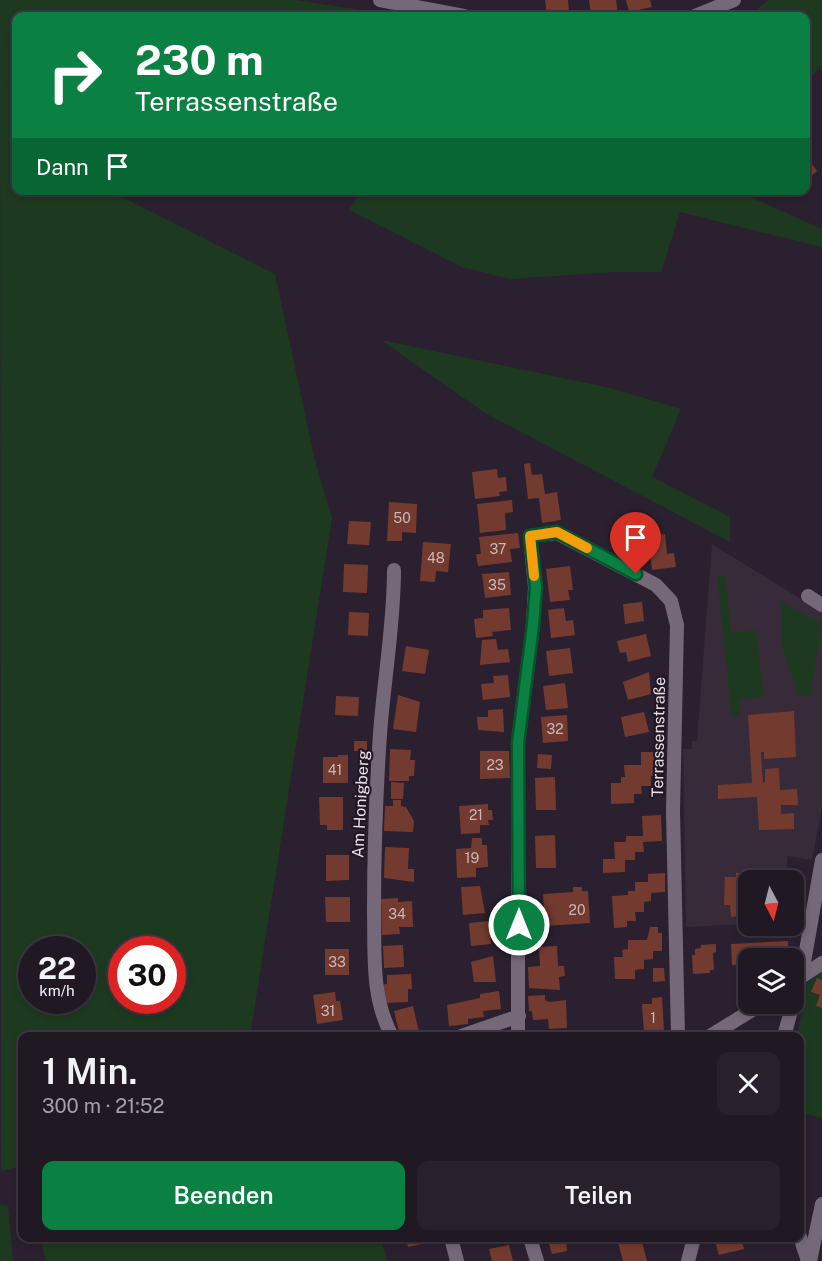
<!DOCTYPE html>
<html lang="de">
<meta charset="utf-8">
<style>
:root{--surface:#201823;--page:#28212b;--text:#f1f3f6;--muted:#a2a0a6;--line:#3d3741;--accent:#0b8043}
body{margin:0;font-family:"Public Sans",sans-serif;background:var(--page);color:var(--text);height:100vh;display:flex;flex-direction:column;font-size:22px;white-space:nowrap}
*{box-sizing:border-box;margin:0}
p{font-size:20px;color:var(--muted)}
.icon{flex:none;width:33px;height:33px;fill:none;stroke:currentColor;stroke-width:2;stroke-linecap:round;stroke-linejoin:round}
.map{position:relative;flex:1;overflow:hidden}
.details{position:absolute;left:18px;top:1032px;width:786px;height:210px;display:flex;flex-direction:column;background:var(--surface);border-radius:12px;box-shadow:0 3px 9px #0003,0 0 0 2px var(--line)}
.details>*{flex:none}
.top-card{position:absolute;left:12px;top:12px;width:798px;height:183px;border-radius:12px;box-shadow:0 3px 9px #0003,0 0 0 2px var(--line);background:#0b8043;color:#fff;overflow:hidden}
.needle{width:39px;rotate:173deg}
.buttons{position:absolute;left:738px;top:870px;display:grid;gap:12px}
.buttons a{display:grid;place-items:center;width:66px;height:66px;border-radius:12px;background:var(--surface);box-shadow:0 3px 9px #0003,0 0 0 2px var(--line);font-size:30px}
.speed{position:absolute;left:18px;top:936px;display:flex;gap:12px;font-size:30px;font-weight:700;text-align:center}
.speed>*{display:grid;place-content:center;width:78px;height:78px;border-radius:50%;background:var(--surface);box-shadow:0 3px 9px #0003,0 0 0 2px var(--line);line-height:1}
.speed small{font-size:15px;font-weight:400}
.speed .limit{border:9px solid #d22;background:#fff;color:#111}
.pin{position:absolute;display:grid;place-items:center;width:51px;height:51px;color:#fff;margin:-62px -26px;border-radius:50% 50% 50% 0;rotate:-45deg;box-shadow:0 0 6px #0007}
.pin .icon{rotate:45deg}
.me{position:absolute;width:66px;margin:-33px;rotate:0deg;stroke-linejoin:round;filter:drop-shadow(0 0 4px #0008)}
.turn{display:flex;align-items:center;gap:21px;height:126px;padding:0 24px;font-size:27px}
.turn .icon{width:78px;height:78px;stroke-width:2.5}
.turn b{display:block;font-size:42px;line-height:51px}
.then{display:flex;align-items:center;height:57px;padding:0 24px;background:#0003;gap:12px;font-size:22px}
.round{display:grid;place-items:center;flex:none;width:63px;height:63px;border-radius:12px;background:var(--page)}
.overview{display:flex;align-items:center;justify-content:space-between;height:102px;padding:0 24px}
h1{font-size:36px;font-weight:600;line-height:45px}
.primary-button{display:flex;gap:12px;margin-top:auto;padding:12px 24px}
.primary-button a{flex:1;height:69px;border-radius:12px;background:var(--accent);color:#fff;font-size:24px;font-weight:600;line-height:69px;text-align:center}
.primary-button a+a{background:var(--page);color:var(--text)}
.map>svg:first-child{display:block}
.education{fill:#372b3a}
.green{fill:#1d3a21;fill-rule:evenodd}
.building{fill:#733b2f}
.lines{fill:none;stroke-linecap:round;stroke-linejoin:round}
.minor{stroke:#756979;stroke-width:14}
.route-casing{stroke:#07532c;stroke-width:15}
.route{stroke:#0b8043;stroke-width:10}
.slow{stroke:#f59e0b;stroke-width:10}
.labels{text-anchor:middle;stroke-width:4.5;stroke-linejoin:round;paint-order:stroke}
.number-label{font-size:14px;fill:#cab7ba}
.street-label{font-size:16px;fill:#e7e0e9;stroke:#211725}
</style>
<div class="map">
<svg width="822" height="1261" viewBox="0 0 822 1261">
<rect width="100%" height="100%" fill="#2b202f"/>
<!-- education -->
<path class="education" d="M712,544L822,612V808L812,860L787,856V880H748V924L686,927L683,749H692V741H697Z"/>
<!-- green -->
<g class="green">
<path d="M0,0H296L399,16H16V190L110,191L275,274L315,461L332,518L250,1036H22V1166L1,1171ZM32,950H82V1000H32ZM122,950H172V1000H122Z"/>
<path d="M768,0H822V65L806,83V16H735L754,12Z"/>
<path d="M361,191H737L822,229V247L680,212L661,272H615L510,279L462,267L349,210Z"/>
<path d="M381,340L610,388L681,409L652,477L730,517V542L485,413Z"/>
<path d="M725,575L731,632L756,630L764,697L739,699L740,716L732,717L717,576Z"/>
<path d="M781,602L822,624L810,698L798,693L782,647Z"/>
<path d="M822,971V1118L800,1112V1036H797L807,983Z"/>
<path d="M0,1205L8,1206L13,1261H0Z"/>
<path d="M40,1238H381L387,1261H46Z"/>
</g>
<!-- building -->
<g class="building">
<path d="M545,0H568L569,12L547,16Z"/>
<path d="M589,0H616L618,14L600,16L599,13L591,14Z"/>
<path d="M626,0H650L652,7L629,12Z"/>
<path d="M810,162L817,171L806,181V165Z"/>
<path d="M530,463L532,475L542,474L545,494L557,492L561,520L542,523L539,498L528,499L524,464Z"/>
<path d="M497,469L498,478L506,477L507,491L499,492L500,496L475,499L472,472Z"/>
<path d="M512,500L513,512L505,513L506,530L480,533L477,504Z"/>
<path d="M389,502L417,504L416,533L402,532V541H387Z"/>
<path d="M349,521L371,522L369,545L347,544Z"/>
<path d="M518,533L520,548L510,549L512,562L478,566L476,554H481L479,537Z"/>
<path d="M665,534L667,554L674,553L676,567L652,570L648,536Z"/>
<path d="M423,542L451,544L448,572L436,571L435,582L420,581Z"/>
<path d="M344,564L368,565L367,593L343,592Z"/>
<path d="M570,566L573,590H568L570,600L550,602L546,569Z"/>
<path d="M509,572L511,595L485,598L482,574Z"/>
<path d="M642,602L644,621L625,624L623,604Z"/>
<path d="M509,608L511,630L492,632L493,636L476,638L474,619L483,618V610Z"/>
<path d="M564,608L566,621L573,620L575,635L551,638L548,610Z"/>
<path d="M349,612L369,613L368,636L348,635Z"/>
<path d="M646,634L651,656L628,662L626,652L620,653L617,641Z"/>
<path d="M496,639L498,650L508,649L510,662L480,665L482,640Z"/>
<path d="M406,646L429,650L425,674L402,671Z"/>
<path d="M570,648L573,673L549,676L546,651Z"/>
<path d="M649,672L651,694L628,700L623,682Z"/>
<path d="M508,675L510,697L483,700L481,684L494,683L493,676Z"/>
<path d="M565,683L568,708L546,710L543,686Z"/>
<path d="M398,695L420,702L416,732L393,729Z"/>
<path d="M336,696L359,697L358,716L335,715Z"/>
<path d="M503,709L504,732L478,730L477,717H488V710Z"/>
<path d="M794,711L796,757L764,759V752H761L763,783L765,782V769L779,768L780,790L797,789L798,805H781V814L794,813V829L759,830L757,797L718,799V785L752,783L748,715Z"/>
<path d="M644,712L649,732L625,737L621,717Z"/>
<path d="M567,715L568,741L543,743L541,717Z"/>
<rect x="354" y="741" width="13" height="10"/>
<path d="M390,749L411,750L410,760H415L414,776H409V781H389Z"/>
<path d="M480,751H509L510,778L480,779Z"/>
<path d="M641,752H660L661,776H651V786H641L642,794H634V803L611,804V783H621V777H625L624,765H641Z"/>
<path d="M538,754L552,755L551,769L537,768Z"/>
<path d="M338,755H348V783H323V757H338Z"/>
<path d="M555,777L556,810H536L535,778Z"/>
<path d="M391,782L404,783L403,799H391Z"/>
<path d="M319,797H343V830H327V825H320Z"/>
<path d="M393,800H401V806L406,807L414,821L413,832L384,831L385,806H393Z"/>
<path d="M488,804V810H492L493,820H488L489,825H480V833L461,834L459,806Z"/>
<path d="M661,815L662,841L643,842L644,852H635V860H625V872L603,873V859H615L614,842H626V836H643L642,816Z"/>
<path d="M555,835L556,868H536L535,836Z"/>
<path d="M472,838H482V845H487L488,867L476,868V877L457,878L456,849L471,848Z"/>
<path d="M385,847L409,848L408,869H414V882L384,878Z"/>
<path d="M326,855H349V880L326,881Z"/>
<path d="M752,872L753,880H748V915L731,917L730,905H724L725,877H736V873Z"/>
<path d="M665,873V892L651,893V901L644,902V912H635L636,921H627V927L614,928L612,896L628,895V891H635V882H648V874Z"/>
<path d="M480,886L485,913L463,915L461,887Z"/>
<path d="M573,887H582V891H588L590,923L545,926L543,894L573,892Z"/>
<path d="M325,897H350V922H326Z"/>
<path d="M398,898V902L412,901L413,927H399L400,934L382,935L381,899Z"/>
<path d="M489,921L491,944L471,946L469,923Z"/>
<path d="M650,927H658V933H662V951H653V959L644,960V969L635,970V979H615L614,957H623L622,950L628,949V940H647Z"/>
<path d="M788,941V958H748V965H732L731,944Z"/>
<path d="M716,944V952L713,953L714,970H710V973L693,974L692,955H695V949L701,948V945Z"/>
<path d="M403,945L404,967L384,968L383,946Z"/>
<path d="M557,946L558,966H564L565,976L559,977L560,990L529,988L528,967L540,966L539,947Z"/>
<rect x="325" y="949" width="24" height="26"/>
<path d="M493,956L496,982H474L471,962Z"/>
<path d="M653,968H664L665,981L653,982Z"/>
<path d="M411,974L412,989H408V1002L383,1003L382,985L387,984V975Z"/>
<path d="M817,978L822,980V1008L816,1006L820,995L811,992Z"/>
<path d="M499,991L501,1009L483,1011L484,1017L468,1019V1024L449,1026L447,1005L480,998V994Z"/>
<path d="M335,992L336,1001H340L343,1020L317,1024L313,995Z"/>
<path d="M545,995V1000L549,1002L566,1000L567,1028L549,1029L548,1019L533,1020L532,1011H529L528,996Z"/>
<path d="M662,997L664,1031L644,1033L642,1004H652V998Z"/>
<path d="M413,1006L419,1032L400,1036L394,1011Z"/>
<path d="M406,1238H430L431,1242L408,1247Z"/>
<path d="M547,1238H566L567,1251L552,1254Z"/>
<path d="M624,1238H641L647,1261H623L617,1239Z"/>
<path d="M714,1238H741L744,1249L719,1255Z"/>
<path d="M509,1245L513,1261H492L489,1249Z"/>
</g>
<g class="lines">
<!-- minor -->
<g class="minor">
<path d="M380,0L464,16"/>
<path d="M695,16L734,0"/>
<path d="M808,596L822,605"/>
<path d="M798,979L822,963"/>
<path d="M794,1000L804,962L822,860"/>
<path d="M392,1036C371,997 375,955 374,912C374,852 376,793 380,734C384,679 394,625 394,570"/>
<path d="M461,1036L519,1016"/>
<path d="M518,1036V743L533,625L535,587L530,536L557,533L656,585L671,601L677,625L673,811L678,1036"/>
<path d="M710,1036L762,1004"/>
<path d="M784,1036L793,1004"/>
<path d="M800,1237L808,1261"/>
<path d="M451,1238L457,1261"/>
<path d="M530,1238L537,1261"/>
<path d="M688,1261L694,1238"/>
<path d="M810,1261L822,1204"/>
</g>
</g>
<g class="lines">
<defs>
<path id="route" d="M519,925L518,743L533,625L536,587L530,536L557,532L636,574"/>
</defs>
<!-- route casing -->
<use href="#route" class="route-casing"/>
<!-- route -->
<use href="#route" class="route"/>
<!-- slow -->
<path class="slow" d="M534,576L530,536L557,532L587,548"/>
</g>
<g class="labels">
<!-- number labels -->
<g class="number-label">
<text x="402" y="523">50</text>
<text x="498" y="554">37</text>
<text x="436" y="563">48</text>
<text x="497" y="590">35</text>
<text x="555" y="734">32</text>
<text x="495" y="770">23</text>
<text x="335" y="775">41</text>
<text x="476" y="820">21</text>
<text x="472" y="863">19</text>
<text x="577" y="915">20</text>
<text x="397" y="919">34</text>
<text x="337" y="967">33</text>
<text x="328" y="1016">31</text>
<text x="653" y="1023">1</text>
</g>
<!-- street labels -->
<g class="street-label">
<text transform="translate(658 737) rotate(-89)" y="6">Terrassenstraße</text>
<text transform="translate(360 804) rotate(-87)" y="6">Am Honigberg</text>
</g>
</g>
</svg>
<div class="buttons">
<a><svg class="needle" viewBox="-14 -14 28 28"><path d="M0-13l5 13h-10z" fill="#e53935"/><path d="M0 13l5-13h-10z" fill="#a2a0a6"/></svg></a>
<a><svg class="icon" aria-label="layers" viewBox="0 0 24 24"><path d="M12 4l9 5-9 5-9-5zM3 14l9 5 9-5"/></svg></a>
</div>
<div class="speed"><div>22<small>km/h</small></div><div class="limit">30</div></div>
<div class="pin" style="left:636px;top:574px;background:#d93025"><svg class="icon" aria-label="arrive" viewBox="0 0 24 24"><path d="M6 21V4h12l-3 4 3 4H6"/></svg></div>
<svg class="me" style="left:519px;top:925px" viewBox="-20 -20 40 40"><circle r="17" fill="#0b8043" stroke="#fff" stroke-width="3"/><path d="M0-11L8 9 0 5-8 9z" fill="#fff"/></svg>
<div class="top-card">
<div class="turn"><svg class="icon" aria-label="right" viewBox="0 0 24 24"><path d="M7 20v-9h11M14 6l5 5-5 5"/></svg><div><b>230 m</b>Terrassenstraße</div></div>
<div class="then">Dann<svg class="icon" aria-label="arrive" viewBox="0 0 24 24"><path d="M6 21V4h12l-3 4 3 4H6"/></svg></div>
</div>
<section class="details">
<div class="overview"><div><h1>1 Min.</h1><p>300 m · 21:52</p></div><a class="round"><svg class="icon" aria-label="close" viewBox="0 0 24 24"><path d="M6 6l12 12M18 6L6 18"/></svg></a></div>
<div class="primary-button"><a>Beenden</a><a>Teilen</a></div>
</section>
</div>
